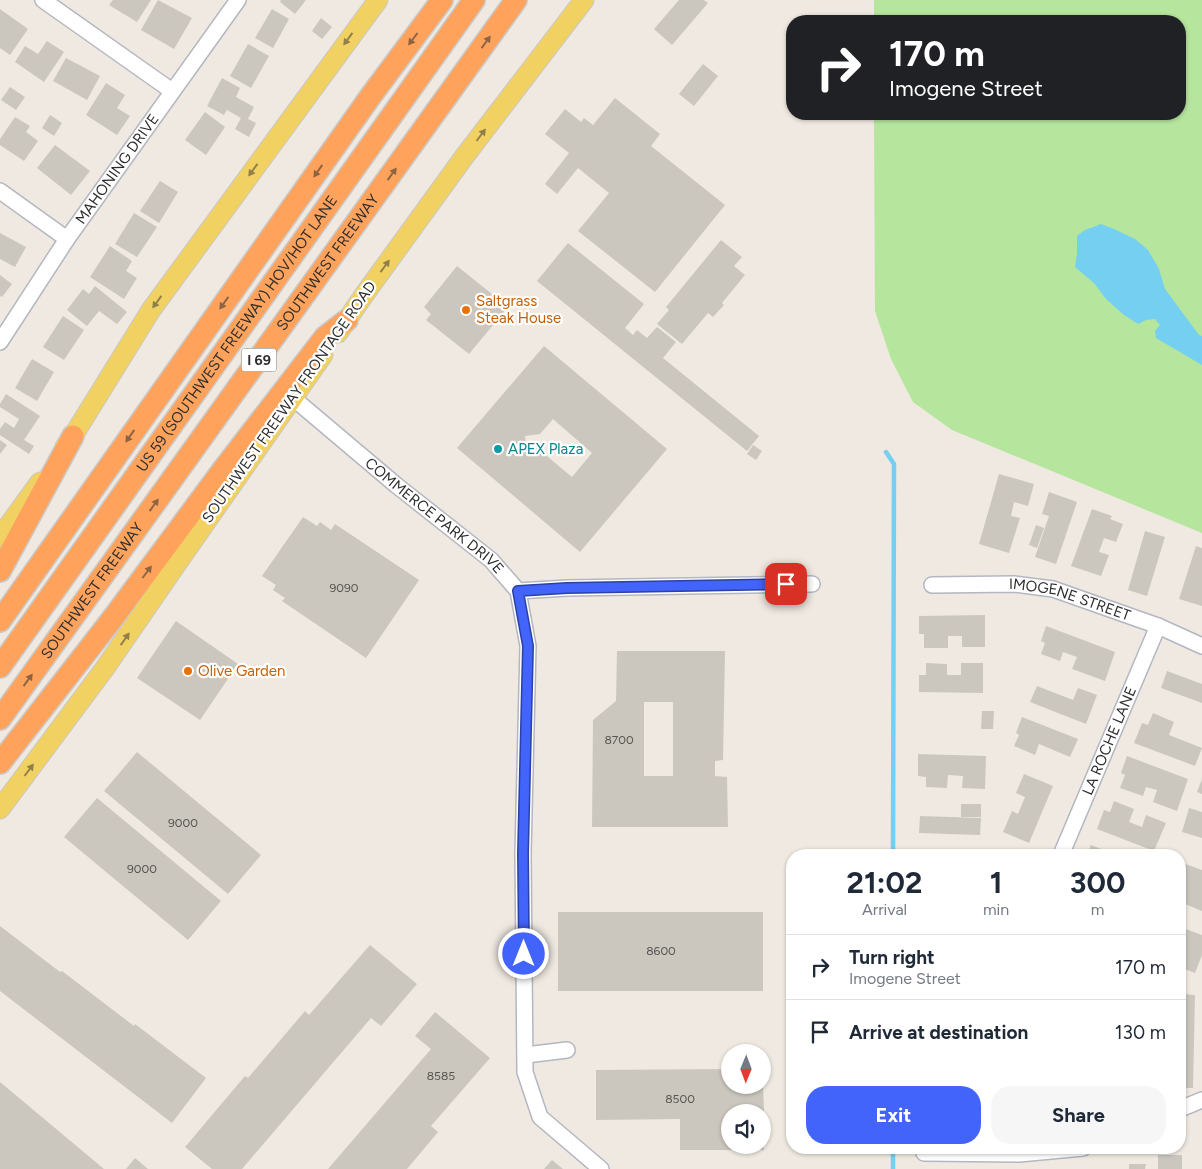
<!DOCTYPE html>
<style>
:root{--surface:#fff;--page:#f6f6f7;--text:#1f2937;--muted:#747a83;--line:#e0e1e3;--accent:#4264fb}
body{margin:0;font-family:Figtree,sans-serif;background:var(--page);color:var(--text);height:100vh;display:flex;flex-direction:column;font-size:19px;white-space:nowrap}
*{box-sizing:border-box;margin:0}
p{font-size:16px;color:var(--muted)}
.icon{flex:none;width:28px;height:28px;fill:none;stroke:currentColor;stroke-width:2;stroke-linecap:round;stroke-linejoin:round}
.map{position:relative;flex:1;overflow:hidden}
.panel{position:absolute;left:786px;top:849px;width:400px;height:305px;display:flex;flex-direction:column;background:var(--surface);border-radius:20px;box-shadow:0 1px 4px #0004}
.panel>*{flex:none}
.hud{position:absolute;left:786px;top:15px;width:400px;height:105px;border-radius:20px;box-shadow:0 1px 4px #0004;background:#202124;color:#fff;overflow:hidden}
.needle{width:32px;rotate:181deg}
.controls{position:absolute;left:721px;top:1044px;display:grid;gap:10px}
.controls a{display:grid;place-items:center;width:50px;height:50px;border-radius:50%;background:var(--surface);box-shadow:0 1px 4px #0004;font-size:25px}
.pin{position:absolute;display:grid;place-items:center;width:42px;height:42px;color:#fff;margin:-21px;border-radius:10px;box-shadow:0 2px 8px #0006}
.me{position:absolute;width:55px;margin:-28px;rotate:0deg;stroke-linejoin:round;filter:drop-shadow(0 0 4px #0008)}
.turn{display:flex;align-items:center;gap:18px;height:105px;padding:0 20px;font-size:22px}
.turn .icon{width:65px;height:65px;stroke-width:2.5}
.turn b{display:block;font-size:35px;line-height:42px}
.eta{display:flex;justify-content:space-evenly;align-items:center;height:85px;text-align:center}
.eta b{font-size:30px;font-weight:700;line-height:35px}
.action{display:flex;gap:10px;margin-top:auto;padding:10px 20px}
.action a{flex:1;height:58px;border-radius:20px;background:var(--accent);color:#fff;font-size:20px;font-weight:700;line-height:58px;text-align:center}
.action a+a{background:var(--page);color:var(--text)}
ul{padding:0;list-style:none}
li{display:flex;align-items:center;gap:15px;height:65px;padding:0 20px;border-top:1px solid var(--line)}
li div{flex:1}
li b{display:block;font-size:19px}
li em{font-style:normal}
.map>svg:first-child{display:block}
.green{fill:#b6e59e}
.water{fill:#75cff0}
.lines{fill:none;stroke-linecap:round;stroke-linejoin:round}
.stream{stroke:#75cff0;stroke-width:4.5}
.building{fill:#cbc7bf;fill-rule:evenodd}
.minor-casing{stroke:#b4b7c1;stroke-width:18}
.major-casing{stroke:#c9c9c9;stroke-width:21}
.highway-casing{stroke:#c9c9c9;stroke-width:24}
.minor{stroke:#fff;stroke-width:15}
.major{stroke:#f2d163;stroke-width:19}
.highway{stroke:#ffa35c;stroke-width:21}
.oneway{fill:#908048}
.oneway2{fill:#8c6343}
.route-casing{stroke:#2b41a3;stroke-width:12}
.route{stroke:#4264fb;stroke-width:9}
.food-dot{fill:#e8710a;stroke:#fff;stroke-width:2}
.culture-dot{fill:#0f9aa8;stroke:#fff;stroke-width:2}
.labels{text-anchor:middle;stroke-width:4.5;stroke-linejoin:round;paint-order:stroke}
.number-label{font-size:12px;fill:#555452}
.shield{fill:#fff;stroke:#6d6d6d;stroke-width:1}
.shield-label{font-size:14px;font-weight:bold;fill:#2e2e2e}
.street-label{font-size:15px;fill:#2e2e2e;stroke:#fff}
.food-label{font-size:15px;fill:#c56008;stroke:#fff;text-anchor:start}
.culture-label{font-size:15px;fill:#0d838f;stroke:#fff;text-anchor:start}
</style>
<div class="map">
<svg width="1202" height="1169" viewBox="0 0 1202 1169">
<rect width="100%" height="100%" fill="#efe9e1"/>
<!-- green -->
<path class="green" d="M874,0H1202V533L952,430L913,402L891,359L875,311L874,114H1180V21H874Z"/>
<!-- water -->
<path class="water" d="M1101,224L1114,229L1135,239L1148,250L1159,269L1165,289L1199,335L1202,336V365L1156,338L1155,331L1160,325L1155,319L1146,320L1138,324L1124,315L1106,299L1094,283L1075,267L1077,253V236L1085,230Z"/>
<g class="lines">
<!-- stream -->
<g class="stream">
<path d="M886,452L894,464L893,855"/>
<path d="M893,1169V1148"/>
</g>
</g>
<!-- building -->
<g class="building">
<path d="M113,0H151L137,22L109,5Z"/>
<path d="M158,0L192,18L174,49L141,30Z"/>
<path d="M281,0H306L295,14L280,2Z"/>
<path d="M679,0H704L708,3L672,45L654,29Z"/>
<path d="M0,9L28,29L10,55L0,48Z"/>
<path d="M272,9L289,19L273,48L255,38Z"/>
<path d="M321,18L332,27L322,39L312,31Z"/>
<path d="M47,41L64,52L44,82L15,62L25,46L38,54Z"/>
<path d="M248,44L269,56L251,88L230,76Z"/>
<path d="M66,58L100,76L87,100L53,81Z"/>
<path d="M703,64L718,76L694,106L679,94Z"/>
<path d="M222,78L240,88L236,97L254,107L248,119L256,123L249,137L235,129L241,118L227,110L224,115L207,106Z"/>
<path d="M106,83L125,95L117,108L130,116L117,135L86,115Z"/>
<path d="M10,87L25,97L16,110L1,100Z"/>
<path d="M615,98L660,134L651,146L725,205L655,292L578,231L609,193L578,168L557,194L545,184L569,153L545,134L565,109L581,122L584,118L593,125Z"/>
<path d="M205,112L225,127L206,155L185,140Z"/>
<path d="M50,115L62,123L54,136L42,128Z"/>
<path d="M15,117L30,126L26,132L38,141L24,161L0,145V139Z"/>
<path d="M55,145L90,171L71,195L37,168Z"/>
<path d="M160,181L178,192L159,223L140,211Z"/>
<path d="M134,213L157,227L137,257L115,244Z"/>
<path d="M0,233L26,247L15,267L0,259Z"/>
<path d="M721,240L742,257L734,266L745,275L722,303L724,305L713,317L708,313L682,344L657,324L669,310L666,307Z"/>
<path d="M568,243L644,304L625,328L633,335L637,330L647,338L657,327L676,342L663,358L759,436L747,451L537,281Z"/>
<path d="M110,246L132,261L126,271L137,278L124,299L90,277Z"/>
<path d="M457,266L508,307L469,354L426,320L431,314L424,307Z"/>
<path d="M0,275L12,284L2,297L0,296Z"/>
<path d="M95,286L127,312L117,324L99,311L87,326L67,310L83,289L89,294Z"/>
<path d="M63,316L84,330L64,360L43,347Z"/>
<path d="M544,346L667,449L580,552L457,448ZM553,419L592,453L572,477L536,447L526,448L525,436L540,434Z"/>
<path d="M32,359L54,372L37,401L15,388Z"/>
<path d="M6,394L40,416L24,440L34,446L29,454L0,435V429L5,422L14,428L19,419L0,407V404Z"/>
<path d="M0,440L7,445L0,454Z"/>
<path d="M753,445L762,451L756,460L747,454Z"/>
<path d="M999,474L1034,484L1028,506L1014,502L1011,516L1020,518L1009,553L979,544Z"/>
<path d="M1049,492L1077,502L1056,564L1035,557L1049,516L1042,514Z"/>
<path d="M1092,509L1112,516L1110,519L1123,524L1116,542L1104,538L1099,552L1109,555L1101,576L1071,566Z"/>
<path d="M303,517L317,526L320,522L331,530L335,524L419,580L366,658L282,601L285,598L273,590L276,585L262,576Z"/>
<path d="M1036,525L1044,528L1037,548L1029,545Z"/>
<path d="M1145,531L1165,537L1147,596L1128,590Z"/>
<path d="M1196,546L1202,548V606L1179,599Z"/>
<path d="M985,615V647H962V636H948V648H924V634H919V616Z"/>
<path d="M176,621L238,664L200,720L137,678Z"/>
<path d="M1046,626L1115,652L1105,681L1072,669L1077,657L1063,652L1060,661L1041,654L1045,643L1041,641Z"/>
<path d="M617,651H725L723,760L715,761V776L727,777L728,827H592L593,720L616,701ZM644,702H673V776H644Z"/>
<path d="M926,663L947,664V675H961V663H983V693L919,692V675H926Z"/>
<path d="M1167,671L1202,684V703L1161,688Z"/>
<path d="M1037,686L1073,700L1078,688L1097,695L1086,724L1030,702Z"/>
<path d="M982,711H994L993,729H981Z"/>
<path d="M1153,713L1174,722L1169,735L1202,748L1195,766L1134,743L1142,723L1148,725Z"/>
<path d="M1022,717L1078,739L1070,757L1039,744L1035,755L1014,746L1019,735L1016,733Z"/>
<path d="M137,752L261,855L228,894L104,791Z"/>
<path d="M918,754L986,756L985,789L962,788L963,776L948,775L947,788L926,787V777L918,776Z"/>
<path d="M1127,756L1188,779L1177,811L1153,802L1157,790L1146,787L1143,796L1120,788L1125,775L1121,773Z"/>
<path d="M1024,774L1053,786L1029,843L1003,832L1012,811L1018,814L1025,797L1016,793Z"/>
<path d="M1202,779V794L1197,792Z"/>
<path d="M97,798L221,901L188,940L64,837Z"/>
<path d="M1114,801L1134,809L1129,822L1142,827L1146,815L1166,823L1154,851L1097,829L1104,810L1110,812Z"/>
<rect x="961" y="804" width="20" height="13"/>
<path d="M1189,808L1202,812V838L1182,832Z"/>
<path d="M920,816L981,818L980,835L919,833Z"/>
<path d="M1091,845L1116,855H1087Z"/>
<rect x="921" y="853" width="16" height="2"/>
<path d="M1180,862L1202,870V911L1180,902Z"/>
<rect x="558" y="912" width="205" height="79"/>
<path d="M0,926L60,972L62,971L134,1026L135,1024L206,1078L172,1123L0,991Z"/>
<path d="M1180,927L1202,935V955L1195,973L1180,967Z"/>
<path d="M370,945L417,984L381,1026L371,1018L242,1169H212L185,1147L245,1076L248,1078L305,1011L309,1015Z"/>
<path d="M1182,994L1195,995L1193,1088H1180V1002H1182Z"/>
<path d="M435,1012L490,1058L431,1126L438,1132L407,1169H328L431,1049L415,1036Z"/>
<path d="M730,1069V1085H763L764,1112H730V1145H764V1150H680V1119L596,1120V1070Z"/>
<path d="M0,1082L104,1169H0Z"/>
<rect x="1158" y="1155" width="24" height="14"/>
<path d="M135,1158L148,1169H126Z"/>
<path d="M552,1160L563,1169H544Z"/>
<path d="M1129,1164H1146L1145,1169H1129Z"/>
</g>
<g class="lines">
<defs>
<g id="minor">
<path d="M43,0L172,91"/>
<path d="M0,191L67,239"/>
<path id="s1" d="M0,342L67,239L238,0"/>
<path id="s2" d="M293,398L396,485L491,560L518,591L528,646L523,853L525,1072L540,1117L601,1169"/>
<path id="s3" d="M932,585L1014,584L1053,589L1158,626L1202,646"/>
<path d="M518,591L567,588L812,584"/>
<path id="s4" d="M1061,855L1158,626"/>
<path d="M526,1055L567,1050"/>
<path d="M1180,1109L1202,1100"/>
<path d="M924,1153L1019,1154L1083,1148"/>
</g>
<g id="major">
<path d="M338,333L364,295L464,157L584,0"/>
<path d="M65,447L73,436L151,310L378,0"/>
<path d="M0,537L40,482"/>
<path d="M0,809L105,668L178,562L323,355"/>
</g>
<g id="highway">
<path d="M0,571L73,436"/>
<path d="M0,621L370,97L442,0"/>
<path id="s5" d="M0,667L474,0"/>
<path id="s6" d="M0,719L516,0"/>
<path d="M0,763L113,618L222,471L325,337L347,320"/>
</g>
</defs>
<!-- minor casing -->
<use href="#minor" class="minor-casing"/>
<!-- major casing -->
<use href="#major" class="major-casing"/>
<!-- highway casing -->
<use href="#highway" class="highway-casing"/>
<!-- minor -->
<use href="#minor" class="minor"/>
<!-- major -->
<use href="#major" class="major"/>
<!-- highway -->
<use href="#highway" class="highway"/>
</g>
<!-- one-way arrows -->
<defs><path id="oneway-solid" d="M-6-.8H1V-3.2L6.5 0L1 3.2V.8H-6Z" transform="scale(1.25)"/></defs>
<g class="oneway">
<use href="#oneway-solid" transform="translate(348 39) rotate(126)"/>
<use href="#oneway-solid" transform="translate(481 135) rotate(-53)"/>
<use href="#oneway-solid" transform="translate(253 170) rotate(126)"/>
<use href="#oneway-solid" transform="translate(385 266) rotate(-54)"/>
<use href="#oneway-solid" transform="translate(157 302) rotate(126)"/>
<use href="#oneway-solid" transform="translate(125 639) rotate(-55)"/>
<use href="#oneway-solid" transform="translate(29 770) rotate(-53)"/>
</g>
<g class="oneway2">
<use href="#oneway-solid" transform="translate(413 39) rotate(127)"/>
<use href="#oneway-solid" transform="translate(486 42) rotate(-54)"/>
<use href="#oneway-solid" transform="translate(318 171) rotate(125)"/>
<use href="#oneway-solid" transform="translate(392 174) rotate(-54)"/>
<use href="#oneway-solid" transform="translate(224 303) rotate(125)"/>
<use href="#oneway-solid" transform="translate(130 436) rotate(125)"/>
<use href="#oneway-solid" transform="translate(154 505) rotate(-54)"/>
<use href="#oneway-solid" transform="translate(147 572) rotate(-53)"/>
<use href="#oneway-solid" transform="translate(28 680) rotate(-54)"/>
</g>
<g class="lines">
<defs>
<path id="route" d="M524,954L523,853L528,646L518,591L567,588L786,584"/>
</defs>
<!-- route casing -->
<use href="#route" class="route-casing"/>
<!-- route -->
<use href="#route" class="route"/>
</g>
<!-- markers -->
<g class="food-dot">
<circle cx="466" cy="310" r="5"/>
<circle cx="188" cy="671" r="5"/>
</g>
<circle class="culture-dot" cx="498" cy="449" r="5"/>
<g class="labels">
<!-- number labels -->
<g class="number-label">
<text x="344" y="592">9090</text>
<text x="619" y="744">8700</text>
<text x="183" y="827">9000</text>
<text x="142" y="873">9000</text>
<text x="661" y="955">8600</text>
<text x="441" y="1080">8585</text>
<text x="680" y="1103">8500</text>
</g>
<!-- shield labels -->
<rect class="shield" x="241.5" y="348.5" width="35" height="23" rx="4"/>
<g class="shield-label">
<text x="259" y="365">I 69</text>
</g>
<!-- street labels -->
<g class="street-label">
<text dy="5" stroke="none"><textPath href="#s1" startOffset="209">MAHONING DRIVE</textPath></text>
<text dy="5" stroke="none"><textPath href="#s6" startOffset="562">SOUTHWEST FREEWAY</textPath></text>
<text dy="5" stroke="none"><textPath href="#s5" startOffset="409">US 59 (SOUTHWEST FREEWAY) HOV/HOT LANE</textPath></text>
<text transform="translate(289 402) rotate(-55)" y="5">SOUTHWEST FREEWAY FRONTAGE ROAD</text>
<text dy="5" stroke="none"><textPath href="#s2" startOffset="184">COMMERCE PARK DRIVE</textPath></text>
<text dy="5" stroke="none"><textPath href="#s6" startOffset="158">SOUTHWEST FREEWAY</textPath></text>
<text dy="5" stroke="none"><textPath href="#s3" startOffset="140">IMOGENE STREET</textPath></text>
<text dy="5" stroke="none"><textPath href="#s4" startOffset="124">LA ROCHE LANE</textPath></text>
</g>
<!-- food labels -->
<g class="food-label">
<text x="476" y="306">Saltgrass<tspan x="476" dy="17">Steak House</tspan></text>
<text x="198" y="676">Olive Garden</text>
</g>
<!-- culture labels -->
<g class="culture-label">
<text x="508" y="454">APEX Plaza</text>
</g>
</g>
</svg>
<div class="controls">
<a><svg class="needle" viewBox="-14 -14 28 28"><path d="M0-13l5 13h-10z" fill="#e53935"/><path d="M0 13l5-13h-10z" fill="#747a83"/></svg></a>
<a><svg class="icon" aria-label="sound" viewBox="0 0 24 24"><path d="M4 9h4l5-4v14l-5-4H4zM17 9q2 3 0 6"/></svg></a>
</div>
<div class="pin" style="left:786px;top:584px;background:#d93025"><svg class="icon" aria-label="arrive" viewBox="0 0 24 24"><path d="M6 21V4h12l-3 4 3 4H6"/></svg></div>
<svg class="me" style="left:524px;top:954px" viewBox="-20 -20 40 40"><circle r="17" fill="#4264fb" stroke="#fff" stroke-width="3"/><path d="M0-11L8 9 0 5-8 9z" fill="#fff"/></svg>
<div class="hud">
<div class="turn"><svg class="icon" aria-label="right" viewBox="0 0 24 24"><path d="M7 20v-9h11M14 6l5 5-5 5"/></svg><div><b>170 m</b>Imogene Street</div></div>
</div>
<section class="panel">
<div class="eta">
<div><b>21:02</b><p>Arrival</p></div>
<div><b>1</b><p>min</p></div>
<div><b>300</b><p>m</p></div>
</div>
<ul>
<li><svg class="icon" aria-label="right" viewBox="0 0 24 24"><path d="M7 20v-9h11M14 6l5 5-5 5"/></svg><div><b>Turn right</b><p>Imogene Street</p></div><em>170 m</em></li>
<li><svg class="icon" aria-label="arrive" viewBox="0 0 24 24"><path d="M6 21V4h12l-3 4 3 4H6"/></svg><div><b>Arrive at destination</b></div><em>130 m</em></li>
</ul>
<div class="action"><a>Exit</a><a>Share</a></div>
</section>
</div>
